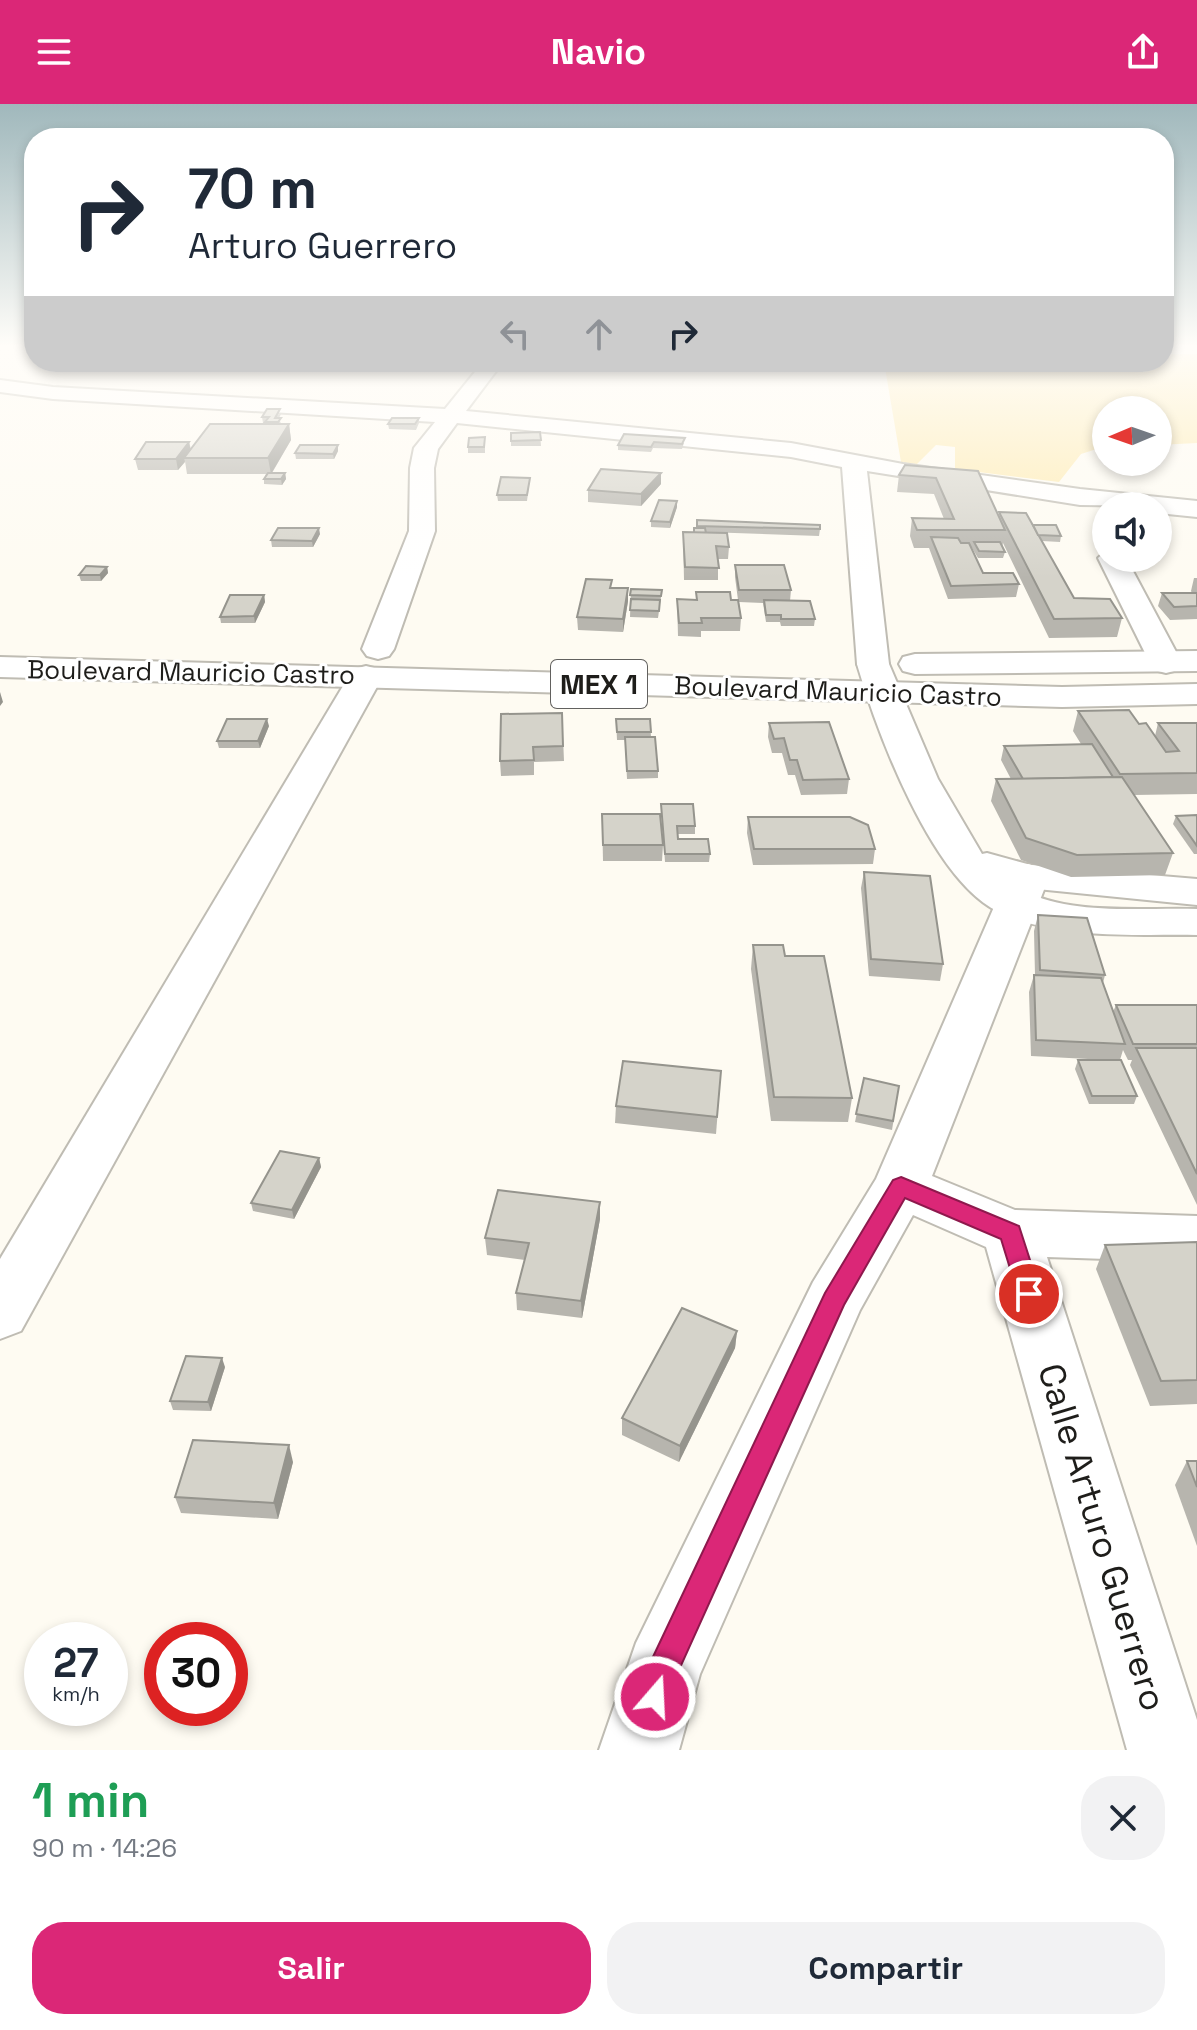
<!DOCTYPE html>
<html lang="es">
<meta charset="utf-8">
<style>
:root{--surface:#fff;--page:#f2f2f3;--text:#1f2937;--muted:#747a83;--accent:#db2777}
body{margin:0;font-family:"Space Grotesk",sans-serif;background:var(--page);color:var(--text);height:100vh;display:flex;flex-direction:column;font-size:30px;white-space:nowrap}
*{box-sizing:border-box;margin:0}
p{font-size:26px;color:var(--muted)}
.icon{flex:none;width:44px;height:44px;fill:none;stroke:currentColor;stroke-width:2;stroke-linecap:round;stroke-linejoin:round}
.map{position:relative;height:1646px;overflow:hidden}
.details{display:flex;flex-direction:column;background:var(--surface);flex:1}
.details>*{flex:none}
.top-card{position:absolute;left:24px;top:24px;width:1150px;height:244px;border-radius:32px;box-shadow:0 4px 12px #0003;background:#fff;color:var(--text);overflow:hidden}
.needle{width:52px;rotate:268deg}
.fabs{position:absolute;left:1092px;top:292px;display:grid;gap:16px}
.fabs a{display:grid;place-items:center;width:80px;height:80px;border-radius:50%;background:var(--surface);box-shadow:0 4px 12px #0003;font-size:40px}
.speed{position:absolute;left:24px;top:1518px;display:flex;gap:16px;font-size:40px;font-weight:700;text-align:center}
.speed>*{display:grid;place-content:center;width:104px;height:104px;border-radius:50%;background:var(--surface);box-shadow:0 4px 12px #0003;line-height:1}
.speed small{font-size:20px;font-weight:400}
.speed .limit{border:12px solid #d22;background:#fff;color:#111}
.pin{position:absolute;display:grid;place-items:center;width:68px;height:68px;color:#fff;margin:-34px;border:4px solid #fff;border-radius:50%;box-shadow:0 2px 8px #0007}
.me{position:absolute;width:88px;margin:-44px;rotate:19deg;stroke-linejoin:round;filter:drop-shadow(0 0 6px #0008)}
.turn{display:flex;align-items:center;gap:28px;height:168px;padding:0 32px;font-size:36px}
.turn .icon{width:104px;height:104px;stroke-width:2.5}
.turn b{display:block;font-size:56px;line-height:68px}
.lanes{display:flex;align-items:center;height:76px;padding:0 32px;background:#0003;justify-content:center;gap:40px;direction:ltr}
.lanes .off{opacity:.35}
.round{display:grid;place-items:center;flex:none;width:84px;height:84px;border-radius:32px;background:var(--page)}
.headline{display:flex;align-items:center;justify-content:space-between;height:136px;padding:0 32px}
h1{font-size:48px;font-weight:700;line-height:60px;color:#1e9e55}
.action{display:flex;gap:16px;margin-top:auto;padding:16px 32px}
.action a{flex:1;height:92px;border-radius:32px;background:var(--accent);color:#fff;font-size:32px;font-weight:700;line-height:92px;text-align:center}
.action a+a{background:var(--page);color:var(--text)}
header{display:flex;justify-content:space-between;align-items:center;height:104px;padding:0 32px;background:var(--accent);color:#fff;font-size:36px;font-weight:700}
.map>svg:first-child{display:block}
.green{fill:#fdeab0}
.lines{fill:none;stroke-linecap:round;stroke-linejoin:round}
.minor-casing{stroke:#bfbcb3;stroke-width:4}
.tertiary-casing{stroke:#bfbcb3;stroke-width:4}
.secondary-casing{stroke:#bfbcb3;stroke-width:4}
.primary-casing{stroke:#bfbcb3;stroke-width:4}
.minor{fill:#fff;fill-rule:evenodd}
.tertiary{fill:#fff;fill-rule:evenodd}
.secondary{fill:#fff;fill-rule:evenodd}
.primary{fill:#fff;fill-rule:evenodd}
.wall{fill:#b7b5ae}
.shaded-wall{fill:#95948d}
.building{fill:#d5d3ca;stroke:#95948d;stroke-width:2}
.route{fill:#db2777;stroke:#8e194d;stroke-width:2}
.labels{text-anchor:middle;stroke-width:6;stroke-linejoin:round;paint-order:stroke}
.far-street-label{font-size:26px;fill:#1e1d1a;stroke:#fff}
.shield{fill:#fff;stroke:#62615f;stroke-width:2}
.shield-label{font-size:28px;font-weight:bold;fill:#1e1d1a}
.near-street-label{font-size:36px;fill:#1e1d1a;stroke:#fff}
</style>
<header><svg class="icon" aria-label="menu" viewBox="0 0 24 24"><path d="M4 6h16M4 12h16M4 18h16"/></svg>Navio<svg class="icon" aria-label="share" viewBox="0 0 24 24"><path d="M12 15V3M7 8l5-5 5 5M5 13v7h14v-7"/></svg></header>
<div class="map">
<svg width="1197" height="1646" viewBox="0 0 1197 1646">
<rect width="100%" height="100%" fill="#fefbf2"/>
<!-- green -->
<path class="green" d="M1164,250H1197V339L1158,341V306H1106V342L1081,350L1059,378L955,365V343L936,341L917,360L901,358L884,258H1164Z"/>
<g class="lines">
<defs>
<g id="minor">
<path d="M483,258H503L466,307L791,339L903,360L1080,385L1197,397V413L1158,409V402L1080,401L867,367L889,560L885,567L873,570L861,567L857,560L842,363L791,353L457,319L438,345L434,364L435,427L394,545L389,552L378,555L367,552L362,545L409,427L410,364L414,344L435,318L53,295L0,288V276L53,283L445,305Z"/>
<path d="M1106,447V454H1126L1182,559L1178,566L1166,569L1154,566L1150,559L1098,454Z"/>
<path d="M1028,760L1043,764L1049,773L932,1072L1015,1106L1197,1112V1158L1047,1153L1197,1616V1646H1127L986,1143L913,1111L860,1206L700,1570L679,1646H599L636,1539L813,1178L876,1075L1007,773L1013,764Z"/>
</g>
<path id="tertiary" d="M366,562L378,565L383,572L21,1227L0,1235V1155L349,572L354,565Z"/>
<path id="secondary" d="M873,550L885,553L889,560L938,675L982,750L987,749L1031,761L1197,775V801L1017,783C1067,813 1140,803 1197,805V831C1133,830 1059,836 999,808C932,777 877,628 857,560L861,553Z"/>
<g id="primary">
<path d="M1197,547V567L915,570L903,567L899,560L903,553L915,550Z"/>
<path d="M0,553L1062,583L1197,580V600L1062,603L0,573Z"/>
</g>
</defs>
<!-- minor casing -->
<use href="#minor" class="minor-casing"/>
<!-- tertiary casing -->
<use href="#tertiary" class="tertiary-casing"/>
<!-- secondary casing -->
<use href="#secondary" class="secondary-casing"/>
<!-- primary casing -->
<use href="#primary" class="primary-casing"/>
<!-- minor -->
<use href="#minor" class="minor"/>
<!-- tertiary -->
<use href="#tertiary" class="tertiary"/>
<!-- secondary -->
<use href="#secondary" class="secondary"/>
<!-- primary -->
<use href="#primary" class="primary"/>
</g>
<!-- wall -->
<g class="wall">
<path d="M281,310L279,314L281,320H289L291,336L272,369H285L286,375L282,381L264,380V375L266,370H187L185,357L178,366H138L135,355L189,338L191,345L266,320V319H263L262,313Z"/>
<path d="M419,314V319L416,326L389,325L388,320Z"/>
<path d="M540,328L541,342H511V337Z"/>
<path d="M624,330L684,339L682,345L653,344L651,348L618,346V341Z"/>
<path d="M485,333V349H468V343Z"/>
<path d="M338,347L334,355H296L295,349Z"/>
<path d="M978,367L999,412V408L1061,432L1060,438L1042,437L1074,494L1122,514L1117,533L1049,534L1003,439L1002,443L1005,448L1003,454H978L972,444H971L983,469L1019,480L1016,493L948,495L929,444H914L910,432L912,414L944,415L934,390L897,388L899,371Z"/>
<path d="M530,374L527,397H498L497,391Z"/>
<path d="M661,380L641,402L588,398V386Z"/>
<path d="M677,403L670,424L651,423V417Z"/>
<path d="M697,416L820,425L819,432L705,428L729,443L728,455H718V476H684L683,428L694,429L697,424Z"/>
<path d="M320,430L313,443H272L271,436Z"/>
<path d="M735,461L791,486L790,497L815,515L814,522H781L780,518H766L763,499L739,498L741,514L740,527H701V533L678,532L677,495L696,496V488L731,496H738L735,473Z"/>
<path d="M107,463L108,469L101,477H81L79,471Z"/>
<path d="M1194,474H1197V515L1170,516L1158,502L1162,489H1192L1191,487Z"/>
<path d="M612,484L628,497L623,528L578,526L577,513Z"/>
<path d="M631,485L662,486L658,514L630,513Z"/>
<path d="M264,491L265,498L255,519H221L220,513Z"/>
<path d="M1078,607L1139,620L1155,632L1158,619H1197V690L1134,691L1173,749L1165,771L1071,773L1021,756L991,697L996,675H1011L1001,656L1004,642L1081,640L1073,627Z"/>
<path d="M562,609L564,657L534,658V671L501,672L500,657Z"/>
<path d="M616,615H650L651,633L658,667V674L627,675L625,636H617Z"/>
<path d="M769,619L849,675L847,690L801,691L795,671H788L782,649H772L768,633Z"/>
<path d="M269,622L260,644H219L217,637Z"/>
<path d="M661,700L695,722V730H678V735L710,750L709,758H665Z"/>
<path d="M602,710L663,741L662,757H603Z"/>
<path d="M1197,711V750H1194L1173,720L1176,712Z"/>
<path d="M748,713L875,745L873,760L753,761L747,729Z"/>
<path d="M864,768L943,860L940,877L869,872L861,784Z"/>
<path d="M1038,811L1105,871L1103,879L1113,908L1116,901H1197V1101L1130,961L1132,956H1128L1123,946L1120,956L1137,992L1134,1000H1089L1075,965L1078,956H1107L1031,952L1029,888L1034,871H1035L1034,827Z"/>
<path d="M753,841L785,852L852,994L848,1018L771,1017L751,865Z"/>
<path d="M721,967L716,1030L615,1019L616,1002Z"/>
<path d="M864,974L899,982L892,1026L855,1018Z"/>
<path d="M319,1054L321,1063L294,1115L253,1107L251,1099Z"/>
<path d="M600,1115L582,1214L517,1206L516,1189L525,1156L487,1151L485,1134Z"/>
<path d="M1197,1138V1300L1150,1302L1096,1165L1105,1141Z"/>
<path d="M737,1227L735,1244L679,1358L622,1331V1314Z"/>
<path d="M225,1263L211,1307L173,1306L170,1297Z"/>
<path d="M1187,1357H1197V1442L1175,1381Z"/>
<path d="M293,1358L278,1415L181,1409L175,1393Z"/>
</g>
<!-- shaded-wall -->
<g class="shaded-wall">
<path d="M289,320L291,336L271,370L268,354Z"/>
<path d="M189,338L191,349L184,354L185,358L178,366L176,355Z"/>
<path d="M338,341V347L334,355L333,350Z"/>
<path d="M285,369L286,375L282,381L281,375Z"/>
<path d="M661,369V380L641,402V390Z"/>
<path d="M677,397V403L670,424V418Z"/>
<path d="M319,424L320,430L313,443L312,437Z"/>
<path d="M107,463L108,469L101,477L100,471Z"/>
<path d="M628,484V497L623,528V515Z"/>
<path d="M264,491L265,498L255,519L254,512Z"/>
<path d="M0,588L3,598L0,602Z"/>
<path d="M267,615L269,622L260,644L258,637Z"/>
<path d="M319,1054L321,1063L294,1115L292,1106Z"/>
<path d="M600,1098V1115L582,1214L581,1197Z"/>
<path d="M737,1227L735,1244L679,1358L680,1342Z"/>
<path d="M222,1254L225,1263L211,1307L208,1298Z"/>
<path d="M289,1341L293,1358L278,1415L274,1399Z"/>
</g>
<!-- building -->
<g class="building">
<path d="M267,305H280L275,314H281L278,318H265L269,313H262Z"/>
<path d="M392,314H419L415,320H388Z"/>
<path d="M210,320H289L268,354H184Z"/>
<path d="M540,328L541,336L511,337V329Z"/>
<path d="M624,330L685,334L682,340L654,338L651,343L618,341Z"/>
<path d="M485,333L484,343H468L469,334Z"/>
<path d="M146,338H189L176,355H135Z"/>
<path d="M300,341H338L333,350L295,349Z"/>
<path d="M905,361L978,367L1005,426H917L912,414L954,415L936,374L899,371Z"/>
<path d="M601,365L661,369L641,390L588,386Z"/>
<path d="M268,369H285L281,375H264Z"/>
<path d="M501,373L530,374L527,391H497Z"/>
<path d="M659,396L677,397L670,418L651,417Z"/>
<path d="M999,408L1026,409L1074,494L1110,495L1122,514L1054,515Z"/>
<path d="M697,416L820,421V425L697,422Z"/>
<path d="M1033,421H1056L1061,432L1038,431Z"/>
<path d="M278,424H319L312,437L271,436Z"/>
<path d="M694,424H705L706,429H694Z"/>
<path d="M683,428L727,429L729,443L716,442L719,464L685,463Z"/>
<path d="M931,433L958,434L961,439H969L983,469H1013L1019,480L951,482Z"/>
<path d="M974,438H1000L1005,448L979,447Z"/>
<path d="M735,461H784L791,486H739Z"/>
<path d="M86,462L107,463L100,471H79Z"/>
<path d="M586,475L612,476L610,484H628L623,515L577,513Z"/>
<path d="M631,485L662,486L661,492L630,491Z"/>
<path d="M696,488H730L731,496H738L741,514H701L702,519H679L677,495L697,496Z"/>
<path d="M1162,489H1197V502L1174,503Z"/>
<path d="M230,491H264L254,512L220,513Z"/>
<path d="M631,495L660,496L659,507L630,506Z"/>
<path d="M764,496L810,497L815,515H781V511H766Z"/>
<path d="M1129,606L1139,620L1146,619L1166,648L1179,647L1158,619H1197V669L1120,670L1078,607Z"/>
<path d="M562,609L563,642L533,643L534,656L500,657L501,610Z"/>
<path d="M227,615H267L258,637H217Z"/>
<path d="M616,615H650L651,628H617Z"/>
<path d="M829,618L849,675L803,676L797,656H790L784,634L774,635L769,619Z"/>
<path d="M625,633H655L658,667H627Z"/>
<path d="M1092,640L1113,673L1023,675L1004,642Z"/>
<path d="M1122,673L1173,749L1077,751L1026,734L996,675Z"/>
<path d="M661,700H693L695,722H677L678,735H708L710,750H665Z"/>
<path d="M602,710H660L663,741H603Z"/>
<path d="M1197,711V742L1176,712Z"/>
<path d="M748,713H850L868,721L875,745H754Z"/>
<path d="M864,768L930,772L943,860L871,855Z"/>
<path d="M1038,811L1087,814L1105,871L1040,866Z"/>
<path d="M753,841H783L785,852H824L852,994L774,993Z"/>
<path d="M1034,871L1101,874L1125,940L1036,936Z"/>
<path d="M1116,901H1197V940H1133Z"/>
<path d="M1136,944H1197V1070Z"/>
<path d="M1078,956H1121L1137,992H1092Z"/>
<path d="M623,957L721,967L717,1013L616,1002Z"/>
<path d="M864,974L899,982L893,1017L856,1010Z"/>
<path d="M280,1047L319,1054L292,1106L251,1099Z"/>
<path d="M498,1086L600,1098L581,1197L516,1189L529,1139L485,1134Z"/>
<path d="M1197,1138V1276L1161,1277L1105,1141Z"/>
<path d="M682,1204L737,1227L680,1342L622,1314Z"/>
<path d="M186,1252L222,1254L208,1298L170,1297Z"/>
<path d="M193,1336L289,1341L274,1399L175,1393Z"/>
<path d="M1187,1357H1197V1383Z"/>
</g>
<!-- sky -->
<linearGradient id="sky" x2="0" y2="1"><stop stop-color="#a0b8bc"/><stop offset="0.51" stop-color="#fffdf9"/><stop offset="1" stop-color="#fffdf9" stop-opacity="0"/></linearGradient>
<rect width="1197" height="474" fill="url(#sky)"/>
<!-- route -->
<path class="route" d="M901,1073L1019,1122L1041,1190L1038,1197L1029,1200L1020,1197L1001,1135L905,1094L844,1201L678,1568L667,1604L655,1609L644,1604L639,1593L652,1555L825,1189L893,1076Z"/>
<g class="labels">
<!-- far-street labels -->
<g class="far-street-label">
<text transform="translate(191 568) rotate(1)" y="9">Boulevard Mauricio Castro</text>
<text transform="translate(838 587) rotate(2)" y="9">Boulevard Mauricio Castro</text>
</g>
<!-- shield labels -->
<rect class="shield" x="551" y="556" width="96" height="48" rx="6"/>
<g class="shield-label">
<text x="599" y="590">MEX 1</text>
</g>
<!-- near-street labels -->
<g class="near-street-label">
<text transform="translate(1103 1433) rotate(73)" y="13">Calle Arturo Guerrero</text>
</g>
</g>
</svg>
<div class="fabs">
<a><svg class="needle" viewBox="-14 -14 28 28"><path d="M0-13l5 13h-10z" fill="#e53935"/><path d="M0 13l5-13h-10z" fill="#747a83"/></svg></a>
<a><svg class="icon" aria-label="sound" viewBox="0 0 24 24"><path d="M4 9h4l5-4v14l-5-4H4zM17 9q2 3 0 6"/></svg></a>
</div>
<div class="speed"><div>27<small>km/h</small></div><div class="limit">30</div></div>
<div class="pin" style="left:1029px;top:1190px;background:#d93025"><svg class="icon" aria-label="arrive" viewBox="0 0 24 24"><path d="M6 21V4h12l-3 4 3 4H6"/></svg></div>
<svg class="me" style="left:655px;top:1593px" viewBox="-20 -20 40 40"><circle r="17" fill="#db2777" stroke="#fff" stroke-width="3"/><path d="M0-11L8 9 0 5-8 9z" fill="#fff"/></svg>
<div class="top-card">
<div class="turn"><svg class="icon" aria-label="right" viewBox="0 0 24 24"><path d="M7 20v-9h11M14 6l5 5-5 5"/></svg><div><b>70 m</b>Arturo Guerrero</div></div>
<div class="lanes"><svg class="icon off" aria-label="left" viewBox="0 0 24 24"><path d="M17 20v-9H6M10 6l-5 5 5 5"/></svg><svg class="icon off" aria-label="ahead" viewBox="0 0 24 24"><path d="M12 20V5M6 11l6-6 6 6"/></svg><svg class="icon" aria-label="right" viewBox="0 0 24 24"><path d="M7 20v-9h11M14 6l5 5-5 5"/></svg></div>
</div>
</div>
<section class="details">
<div class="headline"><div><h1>1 min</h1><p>90 m · 14:26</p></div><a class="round"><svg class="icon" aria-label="close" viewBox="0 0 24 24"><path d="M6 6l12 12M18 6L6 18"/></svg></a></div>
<div class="action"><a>Salir</a><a>Compartir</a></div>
</section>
